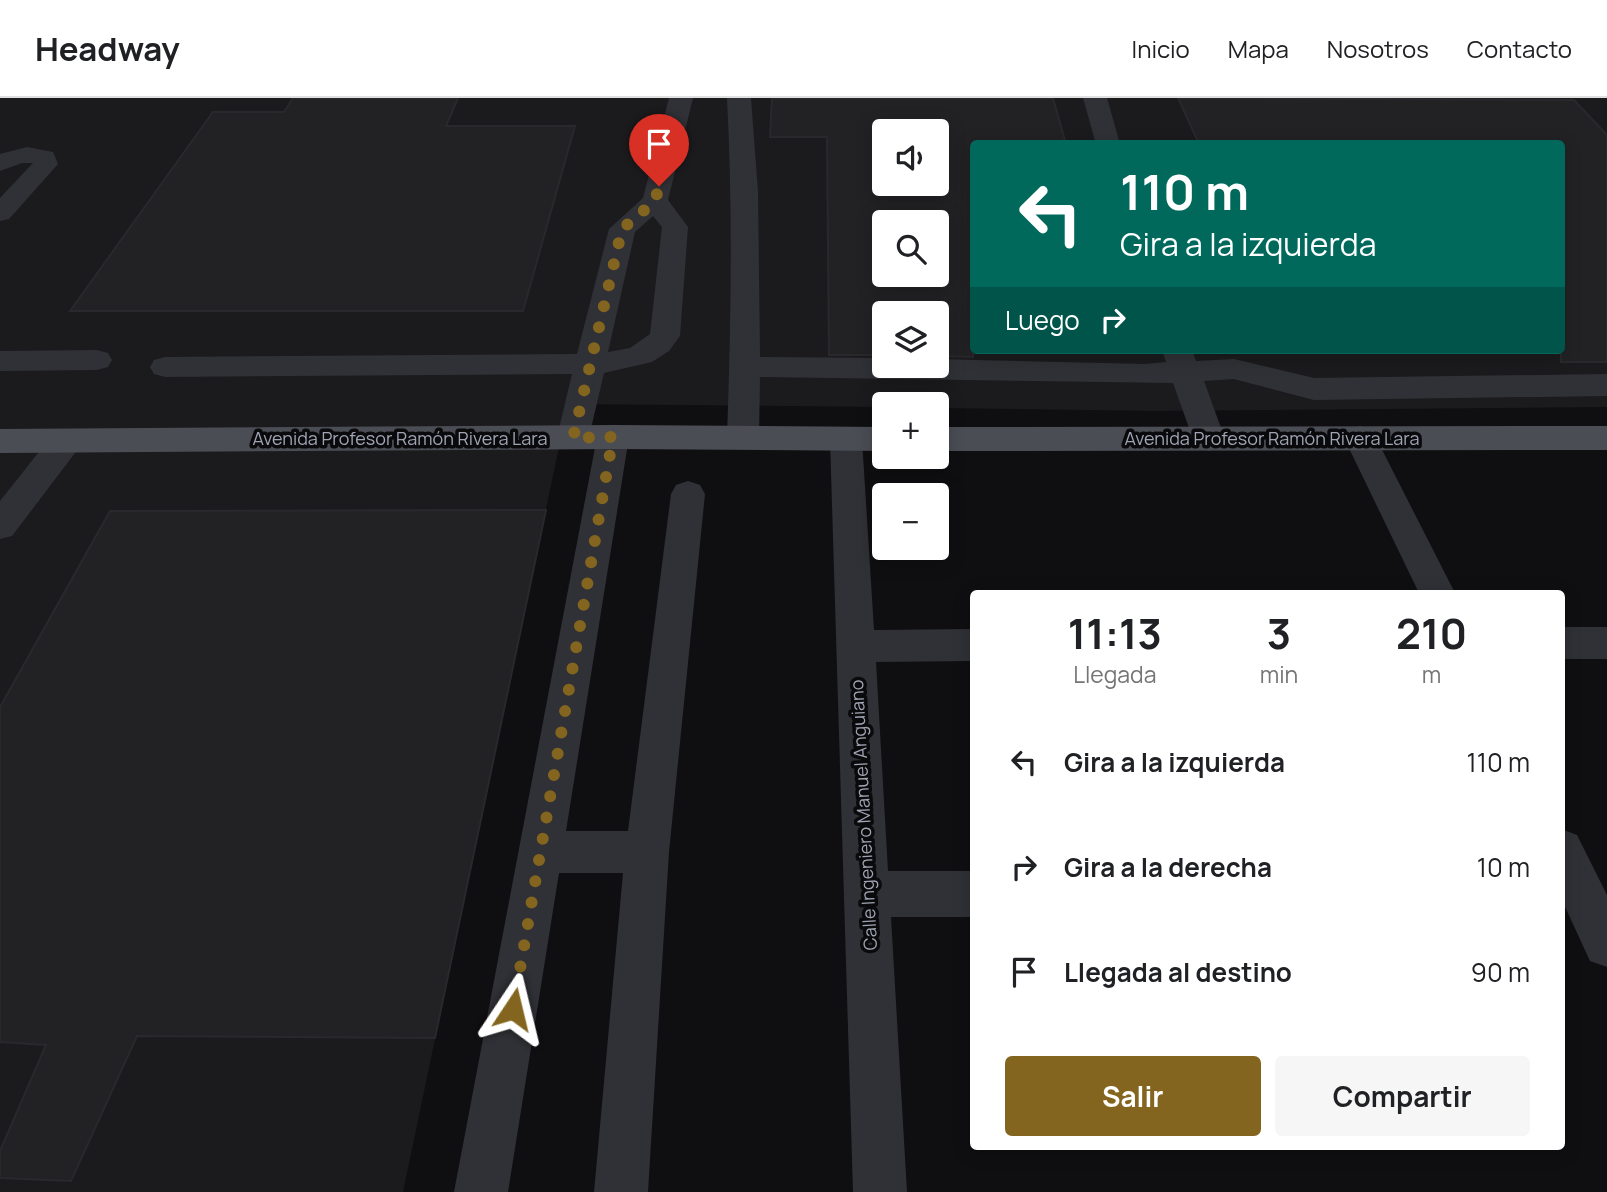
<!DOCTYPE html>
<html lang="es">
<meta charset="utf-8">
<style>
:root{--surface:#fff;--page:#f6f6f6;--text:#202124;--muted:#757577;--line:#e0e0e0;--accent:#84651f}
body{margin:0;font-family:Manrope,sans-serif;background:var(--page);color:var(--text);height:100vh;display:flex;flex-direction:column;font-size:26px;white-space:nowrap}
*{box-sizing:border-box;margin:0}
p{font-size:23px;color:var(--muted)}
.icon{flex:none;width:38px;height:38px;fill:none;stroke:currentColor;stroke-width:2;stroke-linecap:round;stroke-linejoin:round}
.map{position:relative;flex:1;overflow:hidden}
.drawer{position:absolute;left:970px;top:492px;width:595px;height:560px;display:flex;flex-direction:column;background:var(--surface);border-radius:7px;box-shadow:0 4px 18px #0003}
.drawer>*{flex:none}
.top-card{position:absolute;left:970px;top:42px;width:595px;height:214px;border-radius:7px;box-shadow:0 4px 18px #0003;background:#00695c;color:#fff;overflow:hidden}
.controls{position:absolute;left:872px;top:21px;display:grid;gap:14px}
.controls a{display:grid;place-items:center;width:77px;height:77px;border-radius:7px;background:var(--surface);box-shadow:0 4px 18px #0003;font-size:35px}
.pin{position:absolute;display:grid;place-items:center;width:60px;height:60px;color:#fff;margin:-72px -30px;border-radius:50% 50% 50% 0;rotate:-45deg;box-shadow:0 0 7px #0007}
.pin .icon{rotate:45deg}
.me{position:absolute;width:77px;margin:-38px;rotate:10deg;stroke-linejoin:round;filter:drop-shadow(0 0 5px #0008)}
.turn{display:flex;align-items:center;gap:24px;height:147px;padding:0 35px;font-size:32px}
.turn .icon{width:91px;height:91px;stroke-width:2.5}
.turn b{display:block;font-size:49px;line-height:60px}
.then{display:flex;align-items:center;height:66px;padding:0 35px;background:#0003;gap:14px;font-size:26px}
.eta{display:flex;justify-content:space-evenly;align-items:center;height:119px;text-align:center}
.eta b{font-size:42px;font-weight:700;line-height:49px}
.action{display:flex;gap:14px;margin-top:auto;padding:14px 35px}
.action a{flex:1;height:80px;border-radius:7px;background:var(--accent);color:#fff;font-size:28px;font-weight:700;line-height:80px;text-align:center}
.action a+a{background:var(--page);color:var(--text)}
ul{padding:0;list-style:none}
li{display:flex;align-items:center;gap:21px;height:105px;padding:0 35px}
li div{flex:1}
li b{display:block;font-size:26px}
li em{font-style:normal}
header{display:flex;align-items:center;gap:42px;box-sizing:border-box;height:98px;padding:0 35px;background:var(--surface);border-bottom:2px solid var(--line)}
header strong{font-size:33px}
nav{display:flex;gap:38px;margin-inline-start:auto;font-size:24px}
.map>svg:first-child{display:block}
.built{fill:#1b1b1e;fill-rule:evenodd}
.building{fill:#222225;stroke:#29292d;stroke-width:2;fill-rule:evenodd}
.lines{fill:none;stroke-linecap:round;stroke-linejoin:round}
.minor{fill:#303136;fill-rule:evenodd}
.major{fill:#4b4d55;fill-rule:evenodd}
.route{stroke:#84651f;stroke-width:12;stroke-dasharray:0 21.6}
.labels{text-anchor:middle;stroke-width:7;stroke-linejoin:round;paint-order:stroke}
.street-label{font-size:18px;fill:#9fa4b3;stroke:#0a0a0c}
</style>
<header>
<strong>Headway</strong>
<nav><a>Inicio</a><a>Mapa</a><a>Nosotros</a><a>Contacto</a></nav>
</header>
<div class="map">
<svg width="1607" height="1094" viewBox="0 0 1607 1094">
<rect width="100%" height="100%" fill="#0f0f11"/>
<!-- built -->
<path class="built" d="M0,0H1607V309L1155,313L936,310V306H884V309L568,306L403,1094H0ZM884,33H936V86H884ZM973,46H1561V252H973ZM884,124H936V177H884ZM884,215H936V268H884Z"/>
<!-- building -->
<g class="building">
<path d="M293,0H458L446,28H575L523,213H70L213,14H284Z"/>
<path d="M772,0H1053L1066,46H973V259L936,258V215H884V257H829L827,39H770ZM884,33H936V86H884ZM884,124H936V177H884Z"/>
<path d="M1178,0L1574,2L1607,37V264H1561V46H1199Z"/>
<path d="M546,412L435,940L137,938L71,1083L0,1080V1053L46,947L0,944V609L110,413Z"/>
</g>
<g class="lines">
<!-- minor -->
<g class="minor">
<path d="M669,0H693L668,102L688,129L680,238L669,253L652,264L604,275L589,339L585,347L573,351L561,347L557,339L572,276L165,279L154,276L150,269L154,262L165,259L577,256L609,131L643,100ZM653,118L662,129L650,236L630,250L608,254L635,134Z"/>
<path d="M727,0H751L758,94L760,259L884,260V268H936V261L1145,266L1166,264L1162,252H1192L1196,263L1234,261L1314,280L1607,276V298L1314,302L1234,281L1204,283L1225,341L1221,349L1209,353L1197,349L1193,341L1173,285L760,279L759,339L755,347L743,351L731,347L727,339C731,225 733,114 727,0Z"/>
<path d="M1083,0H1107L1120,46H1096Z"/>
<path d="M27,49L53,54L58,66L9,121L0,123V100L33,65H22L0,73V56Z"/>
<path d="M97,252L108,255L112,262L108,269L97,272L0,273V253Z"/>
<path d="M613,327L625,331L629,339L566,733H628L671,396L676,387L688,383L700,387L705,396L669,754L648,1094H594L623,775H559L508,1094H454L597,339L601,331Z"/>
<path d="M1360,328L1372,332L1376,340L1455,495H1419L1344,340L1348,332Z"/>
<path d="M846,329L858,333L862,341L874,532L973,531V563L876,564L888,773H973V819H891L907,1094H853L830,341L834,333Z"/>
<path d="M66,331L78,335L82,343L78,351L12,438L0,441V403L54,335Z"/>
<rect x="1561" y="529" width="46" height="32"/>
<path d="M1561,731L1577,737L1607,797V869L1590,863L1561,800Z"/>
</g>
<!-- major -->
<g class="major">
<path d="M613,327L884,329V353L613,351L0,355V331Z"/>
<path d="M1607,328V352L936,353V329Z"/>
</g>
</g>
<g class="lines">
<!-- route -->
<path class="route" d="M513,911L613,339L573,340L622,131L655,103L659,88"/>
</g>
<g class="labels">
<!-- street labels -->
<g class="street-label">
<text x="400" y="347">Avenida Profesor Ramón Rivera Lara</text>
<text x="1272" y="347">Avenida Profesor Ramón Rivera Lara</text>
<text transform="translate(864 717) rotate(-93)" y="6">Calle Ingeniero Manuel Anguiano</text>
</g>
</g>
</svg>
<div class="controls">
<a><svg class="icon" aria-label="sound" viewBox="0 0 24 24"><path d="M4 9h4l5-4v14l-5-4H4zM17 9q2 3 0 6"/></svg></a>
<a><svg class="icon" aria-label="search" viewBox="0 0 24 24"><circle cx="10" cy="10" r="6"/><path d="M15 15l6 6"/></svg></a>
<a><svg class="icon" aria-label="layers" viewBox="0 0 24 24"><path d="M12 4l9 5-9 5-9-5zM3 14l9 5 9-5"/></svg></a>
<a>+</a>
<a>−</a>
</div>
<div class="pin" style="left:659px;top:88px;background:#d93025"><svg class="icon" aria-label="arrive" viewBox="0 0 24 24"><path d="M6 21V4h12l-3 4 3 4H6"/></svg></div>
<svg class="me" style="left:513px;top:911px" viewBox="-20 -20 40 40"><path d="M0-17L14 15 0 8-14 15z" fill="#84651f" stroke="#fff" stroke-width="4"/></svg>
<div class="top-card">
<div class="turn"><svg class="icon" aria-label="left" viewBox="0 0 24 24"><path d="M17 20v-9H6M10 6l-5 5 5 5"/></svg><div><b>110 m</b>Gira a la izquierda</div></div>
<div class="then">Luego<svg class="icon" aria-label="right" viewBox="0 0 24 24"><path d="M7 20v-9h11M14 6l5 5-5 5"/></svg></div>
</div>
<section class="drawer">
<div class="eta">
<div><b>11:13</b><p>Llegada</p></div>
<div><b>3</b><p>min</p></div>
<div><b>210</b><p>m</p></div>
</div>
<ul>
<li><svg class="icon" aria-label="left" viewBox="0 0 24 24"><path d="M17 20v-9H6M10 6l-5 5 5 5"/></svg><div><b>Gira a la izquierda</b></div><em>110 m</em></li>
<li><svg class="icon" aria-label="right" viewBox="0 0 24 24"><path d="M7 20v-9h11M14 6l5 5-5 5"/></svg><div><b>Gira a la derecha</b></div><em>10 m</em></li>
<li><svg class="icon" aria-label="arrive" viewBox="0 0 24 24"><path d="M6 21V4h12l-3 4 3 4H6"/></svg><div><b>Llegada al destino</b></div><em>90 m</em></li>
</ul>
<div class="action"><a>Salir</a><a>Compartir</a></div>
</section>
</div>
